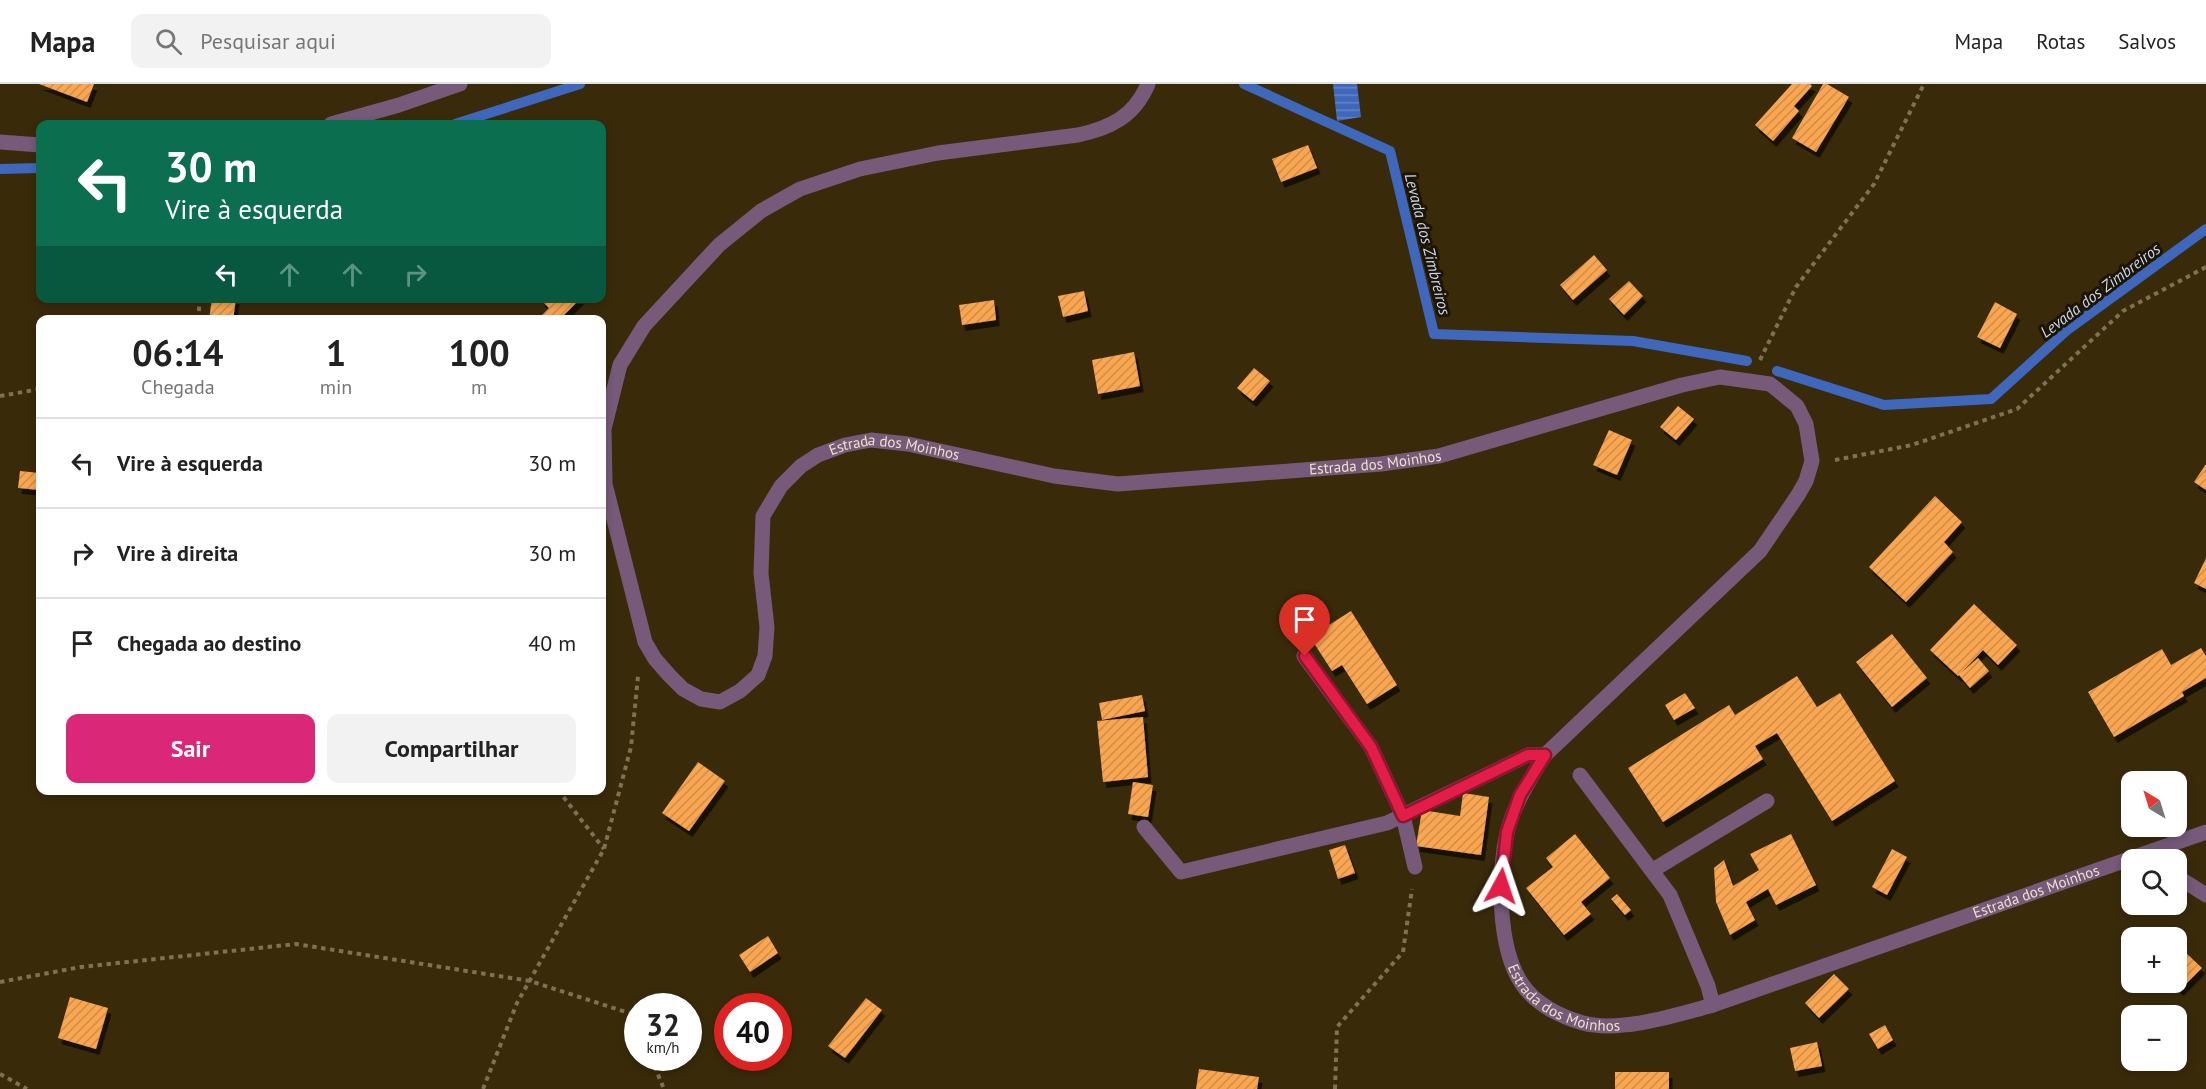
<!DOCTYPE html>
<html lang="pt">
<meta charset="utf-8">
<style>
:root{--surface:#fff;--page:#f2f2f2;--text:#222;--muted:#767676;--line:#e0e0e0;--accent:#db2777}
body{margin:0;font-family:"PT Sans",sans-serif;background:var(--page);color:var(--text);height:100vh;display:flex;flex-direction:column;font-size:22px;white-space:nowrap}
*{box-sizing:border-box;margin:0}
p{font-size:20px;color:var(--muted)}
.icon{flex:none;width:33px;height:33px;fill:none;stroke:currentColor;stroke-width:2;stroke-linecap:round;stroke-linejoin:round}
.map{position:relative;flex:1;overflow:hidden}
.side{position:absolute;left:36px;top:231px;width:570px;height:480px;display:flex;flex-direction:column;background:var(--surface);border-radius:12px;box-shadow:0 3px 9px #0003}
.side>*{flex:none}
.hud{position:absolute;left:36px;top:36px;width:570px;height:183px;border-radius:12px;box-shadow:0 3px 9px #0003;background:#0b6e4f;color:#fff;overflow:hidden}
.needle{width:39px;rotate:322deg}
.buttons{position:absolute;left:2121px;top:687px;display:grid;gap:12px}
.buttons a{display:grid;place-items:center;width:66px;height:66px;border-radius:12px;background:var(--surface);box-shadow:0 3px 9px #0003;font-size:30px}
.speed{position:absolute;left:624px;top:909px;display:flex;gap:12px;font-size:30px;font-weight:700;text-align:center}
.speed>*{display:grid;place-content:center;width:78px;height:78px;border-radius:50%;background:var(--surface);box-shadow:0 3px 9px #0003;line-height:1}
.speed small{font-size:15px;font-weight:400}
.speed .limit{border:9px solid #d22;background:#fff;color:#111}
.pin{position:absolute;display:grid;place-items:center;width:51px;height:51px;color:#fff;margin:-62px -26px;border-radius:50% 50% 50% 0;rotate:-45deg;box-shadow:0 0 6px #0007}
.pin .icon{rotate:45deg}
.me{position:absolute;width:66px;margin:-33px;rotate:5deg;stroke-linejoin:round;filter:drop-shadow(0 0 4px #0008)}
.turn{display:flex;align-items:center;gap:21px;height:126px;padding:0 30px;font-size:27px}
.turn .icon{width:78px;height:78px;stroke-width:2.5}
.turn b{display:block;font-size:42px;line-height:51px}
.lanes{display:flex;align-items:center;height:57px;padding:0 30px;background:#0003;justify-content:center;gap:30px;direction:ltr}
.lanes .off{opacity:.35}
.eta{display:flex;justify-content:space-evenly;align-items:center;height:102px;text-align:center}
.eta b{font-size:36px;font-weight:800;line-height:42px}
.button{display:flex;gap:12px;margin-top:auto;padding:12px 30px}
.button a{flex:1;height:69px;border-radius:12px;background:var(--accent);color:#fff;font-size:24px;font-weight:800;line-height:69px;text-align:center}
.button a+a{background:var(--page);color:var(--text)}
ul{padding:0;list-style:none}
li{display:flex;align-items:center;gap:18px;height:90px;padding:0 30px;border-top:2px solid var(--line)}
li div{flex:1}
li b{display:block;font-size:22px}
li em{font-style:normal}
header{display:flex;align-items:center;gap:36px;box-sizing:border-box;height:84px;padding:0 30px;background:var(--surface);border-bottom:2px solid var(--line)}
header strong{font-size:28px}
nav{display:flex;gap:33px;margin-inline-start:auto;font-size:21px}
.search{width:420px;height:54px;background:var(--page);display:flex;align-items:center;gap:15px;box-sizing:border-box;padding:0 21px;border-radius:12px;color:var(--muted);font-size:22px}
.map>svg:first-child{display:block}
.water{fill:url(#water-rules)}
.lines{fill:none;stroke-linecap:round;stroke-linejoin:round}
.stream{stroke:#3f68bc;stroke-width:10}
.building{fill:url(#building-hatch);filter:url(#shadow)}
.path{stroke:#7f7155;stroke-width:4;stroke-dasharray:4.5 4.5;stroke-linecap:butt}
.minor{stroke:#77597a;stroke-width:15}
.route-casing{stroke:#92132f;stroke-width:15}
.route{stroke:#e11d48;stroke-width:10}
.labels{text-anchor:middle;stroke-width:6;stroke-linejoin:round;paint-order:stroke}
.street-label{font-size:15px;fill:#ece1ca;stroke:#1c1404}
.water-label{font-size:16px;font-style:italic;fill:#cbd8ee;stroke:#1c1404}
</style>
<header>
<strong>Mapa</strong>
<div class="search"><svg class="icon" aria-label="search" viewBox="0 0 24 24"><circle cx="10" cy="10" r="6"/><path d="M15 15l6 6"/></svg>Pesquisar aqui</div>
<nav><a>Mapa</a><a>Rotas</a><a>Salvos</a></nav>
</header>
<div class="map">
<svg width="2206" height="1005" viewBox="0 0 2206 1005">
<defs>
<pattern id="water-rules" width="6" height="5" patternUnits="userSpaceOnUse" patternTransform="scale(1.5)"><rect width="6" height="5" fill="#3f68bc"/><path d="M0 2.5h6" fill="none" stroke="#6484c6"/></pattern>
<pattern id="building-hatch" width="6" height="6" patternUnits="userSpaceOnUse" patternTransform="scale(1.5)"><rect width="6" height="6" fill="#faa651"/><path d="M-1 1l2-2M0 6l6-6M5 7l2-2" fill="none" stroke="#cd8e4c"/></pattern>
<filter id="shadow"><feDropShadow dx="3.5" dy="6" stdDeviation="0" flood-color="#0009"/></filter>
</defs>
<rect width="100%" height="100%" fill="#392a0a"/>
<!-- water -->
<path class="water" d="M1333,0H1357L1361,33L1337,37Z"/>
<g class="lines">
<!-- stream -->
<g class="stream">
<path d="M1244,0L1390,67L1434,250L1633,257L1747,277"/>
<path d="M455,40L580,0"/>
<path d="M0,85L40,84"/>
<path d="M1777,287L1884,321L1991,315L2066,247L2206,145"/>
</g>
</g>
<!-- building -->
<g class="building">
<path d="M39,0H94L87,18Z"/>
<path d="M1792,0H1810L1812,2L1794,22L1799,27L1773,57L1755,41Z"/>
<path d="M1823,0H1827L1849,13L1816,68L1792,54Z"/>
<path d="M1308,61L1317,84L1281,98L1272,75Z"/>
<path d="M1594,171L1607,186L1573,216L1560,201Z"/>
<path d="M1629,197L1643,212L1624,231L1609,215Z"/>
<path d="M1084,207L1088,227L1063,233L1058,212Z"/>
<path d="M212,214H236L233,236H209Z"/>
<path d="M542,214H581L559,236H540L539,234L549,224L541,216Z"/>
<path d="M994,216L996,236L962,241L959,221Z"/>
<path d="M1995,218L2017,230L2000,264L1977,253Z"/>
<path d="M1134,268L1140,302L1098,310L1092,276Z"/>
<path d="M1254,284L1270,297L1253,317L1237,304Z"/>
<path d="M1678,322L1694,335L1676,356L1660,343Z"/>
<path d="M1609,346L1632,356L1617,391L1593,381Z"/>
<path d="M2206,380V406L2194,398Z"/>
<path d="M20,387L40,389V406L18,404Z"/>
<path d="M1935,412L1962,438L1944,458L1953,468L1906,518L1869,483Z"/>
<path d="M2206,474V505L2194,499Z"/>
<path d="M1974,520L2017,561L1998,581L1983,566L1961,589L1978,574L1989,587L1970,604L1959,591L1958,592L1930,566Z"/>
<path d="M1351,527L1397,601L1367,620L1342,581L1332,587L1310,553Z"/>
<path d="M1892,550L1927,594L1892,623L1856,578Z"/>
<path d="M2201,564L2206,572V594L2182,608L2184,612L2114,653L2088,608L2162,565L2171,581Z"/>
<path d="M1797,592L1817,623L1840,609L1895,697L1832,737L1777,649L1755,662L1763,675L1663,738L1628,684L1729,621L1735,631Z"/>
<path d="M1685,609L1695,624L1674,636L1665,621Z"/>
<path d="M1142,611L1145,627L1102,636L1099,619Z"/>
<path d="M1143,633L1148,693L1103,698L1097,637Z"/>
<path d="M698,678L725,697L689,747L662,729Z"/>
<path d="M1133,698L1153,701L1148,733L1128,730Z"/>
<path d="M1463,709L1489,713L1481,771L1416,762L1422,726L1460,732Z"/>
<path d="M1575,750L1610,794L1581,818L1591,830L1564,851L1526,804L1553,783L1546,774Z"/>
<path d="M1791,750L1816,801L1776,821L1768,805L1746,818L1755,836L1730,851L1716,818L1714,784L1724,776L1733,802L1759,786L1750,770Z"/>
<path d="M1345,761L1355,789L1338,795L1329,766Z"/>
<path d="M1892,765L1907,773L1887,811L1872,803Z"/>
<path d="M1617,810L1631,826L1625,831L1611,815Z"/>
<path d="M768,852L778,869L750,888L739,871Z"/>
<path d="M2184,867L2202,884L2180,906L2172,898H2176V874Z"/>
<path d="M1834,890L1849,905L1819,934L1805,919Z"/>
<path d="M70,913L108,924L96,965L58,954Z"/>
<path d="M866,914L882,926L845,974L828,962Z"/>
<path d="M1885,941L1893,956L1878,965L1869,950Z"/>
<path d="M1817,958L1822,982L1795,987L1790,964Z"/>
<path d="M1199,985L1259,993L1257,1005H1196Z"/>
<rect x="1615" y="988" width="54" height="17"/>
</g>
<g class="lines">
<!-- path -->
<g class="path">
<path d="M198,236L200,214"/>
<path d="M1760,276L1796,203L1874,100L1924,0"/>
<path d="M0,312L40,305"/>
<path d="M1835,376L1912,361L2017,325L2123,227L2206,183"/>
<path d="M558,706L604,765"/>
<path d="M0,898L81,883L296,860L530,897L632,930L638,942"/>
<path d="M651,974L664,1005"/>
<path d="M0,990L27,1005"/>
<path d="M483,1005L517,919L604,765L631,663L638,592"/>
<path d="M1335,1005L1337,943L1403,868L1412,805"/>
</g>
<!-- minor -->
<g class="minor">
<path id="s1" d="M1148,0C1134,33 1110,44 1078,51L938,69L860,85L800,105L761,127L719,161L644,242L620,281L604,345L605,400L645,558L655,575L669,591L683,605L701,615L720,618L740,607L758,591L765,572L767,543L761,489L763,432L781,402L801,382L818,371L845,361L871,356L908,360L1054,392L1118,400L1381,380L1439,372L1682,301L1720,293L1770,300L1797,322L1806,340L1812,377L1806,397L1798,411L1760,467L1545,671C1530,695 1514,720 1507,749C1498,790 1497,863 1522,900C1535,920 1561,933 1583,939C1620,949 1676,931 1713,921L2206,748"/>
<path d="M331,40L399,21L460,0"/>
<path d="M0,58L40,61"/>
<path d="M1304,572L1371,663L1403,732L1415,783"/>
<path d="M1580,691L1670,811L1708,902L1713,921"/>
<path d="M1144,743L1181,788L1387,739L1528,671H1545"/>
<path d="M1653,786L1767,717"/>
<path d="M2176,792L2206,811"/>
</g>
</g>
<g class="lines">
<defs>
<path id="route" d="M1305,572L1371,663L1403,732L1528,671H1545L1520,711L1507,748L1501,802"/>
</defs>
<!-- route casing -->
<use href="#route" class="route-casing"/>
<!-- route -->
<use href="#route" class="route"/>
</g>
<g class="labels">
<!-- street labels -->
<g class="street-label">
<text dy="5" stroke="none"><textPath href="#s1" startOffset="1384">Estrada dos Moinhos</textPath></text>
<text dy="5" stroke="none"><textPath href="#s1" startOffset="1870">Estrada dos Moinhos</textPath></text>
<text dy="5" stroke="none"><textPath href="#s1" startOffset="3561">Estrada dos Moinhos</textPath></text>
<text dy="5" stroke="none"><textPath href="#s1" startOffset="3057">Estrada dos Moinhos</textPath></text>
</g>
<!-- water labels -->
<g class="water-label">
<text transform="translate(1428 160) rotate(76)" y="6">Levada dos Zimbreiros</text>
<text transform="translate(2100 206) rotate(-37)" y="6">Levada dos Zimbreiros</text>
</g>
</g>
</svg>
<div class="buttons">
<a><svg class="needle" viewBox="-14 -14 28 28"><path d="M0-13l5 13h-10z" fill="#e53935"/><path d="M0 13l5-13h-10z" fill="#767676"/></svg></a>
<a><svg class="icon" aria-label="search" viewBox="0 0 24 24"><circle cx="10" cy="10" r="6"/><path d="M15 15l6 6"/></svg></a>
<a>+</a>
<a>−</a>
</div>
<div class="speed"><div>32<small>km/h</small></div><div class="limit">40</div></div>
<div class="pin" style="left:1305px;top:572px;background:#d93025"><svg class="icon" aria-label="arrive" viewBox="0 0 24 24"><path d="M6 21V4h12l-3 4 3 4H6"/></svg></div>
<svg class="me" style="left:1501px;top:802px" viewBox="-20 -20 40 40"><path d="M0-17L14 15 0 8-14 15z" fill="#e11d48" stroke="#fff" stroke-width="4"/></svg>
<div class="hud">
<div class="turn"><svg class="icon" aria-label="left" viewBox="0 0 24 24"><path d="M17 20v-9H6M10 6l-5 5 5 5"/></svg><div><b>30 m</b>Vire à esquerda</div></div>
<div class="lanes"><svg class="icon" aria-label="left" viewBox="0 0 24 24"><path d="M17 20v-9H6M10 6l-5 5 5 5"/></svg><svg class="icon off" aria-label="ahead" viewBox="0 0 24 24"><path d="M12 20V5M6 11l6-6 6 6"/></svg><svg class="icon off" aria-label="ahead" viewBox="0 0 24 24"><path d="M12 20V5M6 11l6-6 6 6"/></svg><svg class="icon off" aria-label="right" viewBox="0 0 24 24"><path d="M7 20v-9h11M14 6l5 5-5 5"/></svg></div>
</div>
<section class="side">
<div class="eta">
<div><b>06:14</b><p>Chegada</p></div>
<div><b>1</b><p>min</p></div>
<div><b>100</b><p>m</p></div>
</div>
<ul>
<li><svg class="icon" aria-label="left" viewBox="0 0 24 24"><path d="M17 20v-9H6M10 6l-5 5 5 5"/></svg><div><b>Vire à esquerda</b></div><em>30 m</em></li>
<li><svg class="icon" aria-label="right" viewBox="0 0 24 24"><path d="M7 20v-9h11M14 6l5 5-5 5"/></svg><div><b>Vire à direita</b></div><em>30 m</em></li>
<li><svg class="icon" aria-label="arrive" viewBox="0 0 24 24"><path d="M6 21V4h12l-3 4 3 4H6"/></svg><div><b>Chegada ao destino</b></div><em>40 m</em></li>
</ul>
<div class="button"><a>Sair</a><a>Compartilhar</a></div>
</section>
</div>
